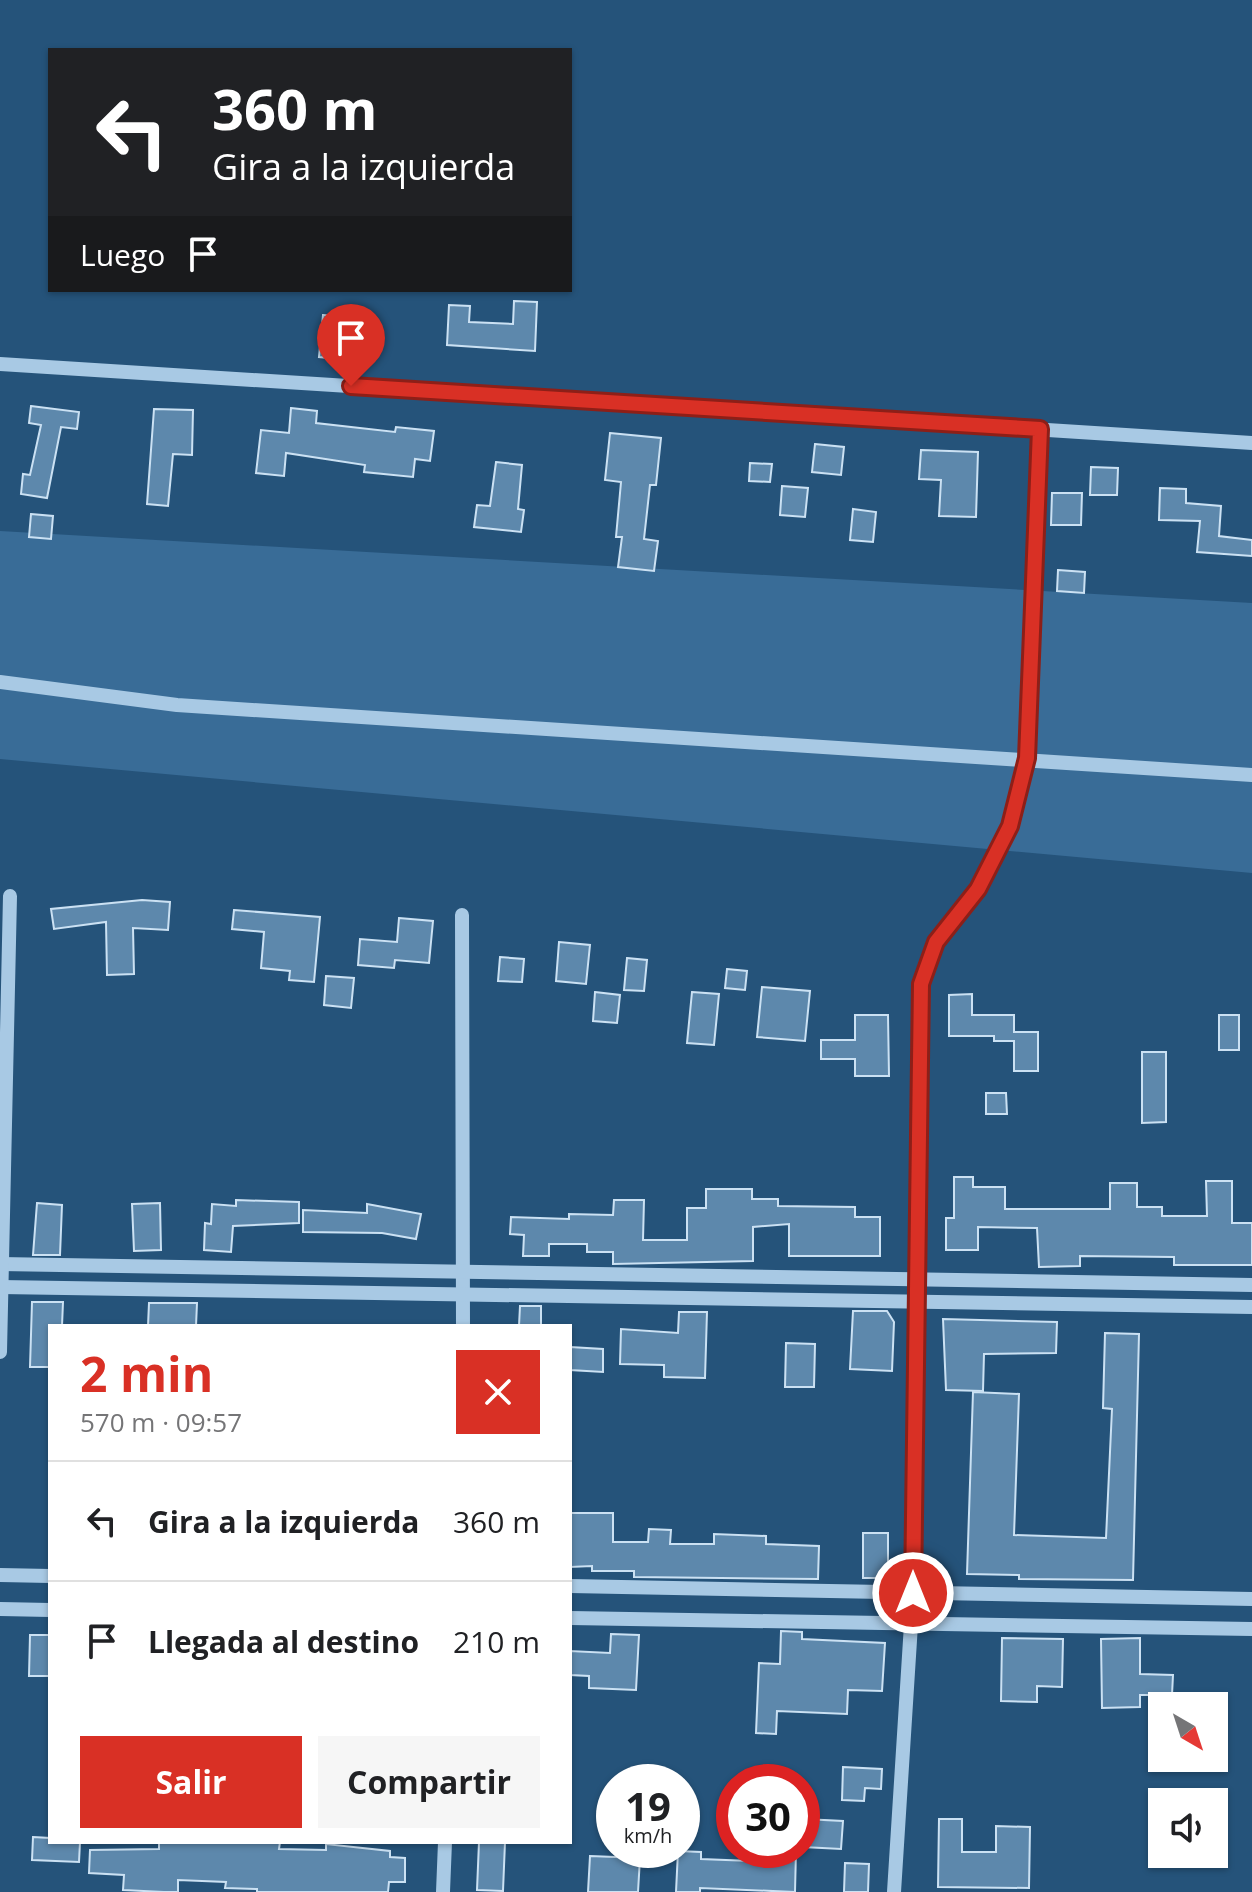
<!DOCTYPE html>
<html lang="es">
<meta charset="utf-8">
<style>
:root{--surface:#fff;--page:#f6f6f6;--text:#202124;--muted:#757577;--line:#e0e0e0;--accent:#d93025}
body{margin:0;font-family:"Open Sans",sans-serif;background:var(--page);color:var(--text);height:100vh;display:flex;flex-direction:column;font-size:30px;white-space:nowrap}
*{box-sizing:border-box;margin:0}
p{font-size:26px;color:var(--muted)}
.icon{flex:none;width:44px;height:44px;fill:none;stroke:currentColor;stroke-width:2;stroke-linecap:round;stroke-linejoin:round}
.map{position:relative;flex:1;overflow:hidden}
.sheet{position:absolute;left:48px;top:1324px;width:524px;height:520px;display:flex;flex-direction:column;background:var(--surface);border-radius:0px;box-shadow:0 2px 6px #0004}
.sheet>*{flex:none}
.hud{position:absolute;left:48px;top:48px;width:524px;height:244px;border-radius:0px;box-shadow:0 2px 6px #0004;background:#202124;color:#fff;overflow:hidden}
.needle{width:52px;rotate:141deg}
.fabs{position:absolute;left:1148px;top:1692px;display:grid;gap:16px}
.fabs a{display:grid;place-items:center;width:80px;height:80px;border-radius:0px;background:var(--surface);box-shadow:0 2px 6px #0004;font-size:40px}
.speed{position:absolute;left:596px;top:1764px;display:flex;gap:16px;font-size:40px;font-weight:700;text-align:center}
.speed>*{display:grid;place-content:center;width:104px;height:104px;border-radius:50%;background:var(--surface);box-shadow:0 2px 6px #0004;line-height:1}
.speed small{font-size:20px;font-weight:400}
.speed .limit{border:12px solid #d22;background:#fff;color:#111}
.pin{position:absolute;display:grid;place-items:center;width:68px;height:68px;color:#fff;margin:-82px -34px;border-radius:50% 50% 50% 0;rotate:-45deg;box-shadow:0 0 8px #0007}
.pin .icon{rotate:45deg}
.me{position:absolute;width:88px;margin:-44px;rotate:0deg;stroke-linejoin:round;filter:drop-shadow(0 0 6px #0008)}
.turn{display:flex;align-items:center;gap:28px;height:168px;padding:0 32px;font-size:36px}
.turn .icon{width:104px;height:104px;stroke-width:2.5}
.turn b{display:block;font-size:56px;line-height:68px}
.then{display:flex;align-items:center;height:76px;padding:0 32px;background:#0003;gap:16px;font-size:30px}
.round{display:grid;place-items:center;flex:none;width:84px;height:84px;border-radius:0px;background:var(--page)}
.head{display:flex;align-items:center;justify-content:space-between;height:136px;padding:0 32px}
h1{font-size:48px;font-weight:700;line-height:60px;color:var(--accent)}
.action{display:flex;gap:16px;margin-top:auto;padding:16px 32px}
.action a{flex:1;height:92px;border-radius:0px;background:var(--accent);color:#fff;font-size:32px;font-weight:700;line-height:92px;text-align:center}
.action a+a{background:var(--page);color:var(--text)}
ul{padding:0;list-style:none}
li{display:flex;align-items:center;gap:24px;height:120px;padding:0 32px;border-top:2px solid var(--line)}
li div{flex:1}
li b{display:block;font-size:30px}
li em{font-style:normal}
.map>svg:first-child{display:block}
.green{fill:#396c97}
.building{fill:#5d88ac;stroke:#cbe1f3;stroke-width:2}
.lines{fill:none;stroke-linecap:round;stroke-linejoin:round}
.minor{stroke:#a8c9e4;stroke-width:14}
.route-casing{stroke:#8d1f18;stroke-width:20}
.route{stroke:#d93025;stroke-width:14}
</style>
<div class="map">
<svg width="1252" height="1892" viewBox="0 0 1252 1892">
<rect width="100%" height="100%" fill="#25537a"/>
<!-- green -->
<path class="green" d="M0,531L1252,603V873L0,759Z"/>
<!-- building -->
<g class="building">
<path d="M514,301L537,302L535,351L447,345L449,305L470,306L469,322L513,324Z"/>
<path d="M323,315L343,317L340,359L319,357Z"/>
<path d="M31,406L79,412L77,429L61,427L47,498L21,494L23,474L30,475L41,425L29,423Z"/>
<path d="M291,408L317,411L316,423L395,432L396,427L434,431L430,461L415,459L413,477L364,472L365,465L286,453L284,476L256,473L261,430L289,433Z"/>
<path d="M154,409L193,410L192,455L173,454L168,506L147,504Z"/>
<path d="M610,433L661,438L656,485H650L644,539L658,541L654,571L618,567L622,537H616L621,482L605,480Z"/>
<path d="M815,444L844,447L841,475L812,472Z"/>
<path d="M921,450L978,452L976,517L939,516L941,480L919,479Z"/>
<path d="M496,462L522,465L518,509L524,510L521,532L474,527L477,505L490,506Z"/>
<path d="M750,463L772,464L770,482L749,481Z"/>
<path d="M1091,467L1118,468L1117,495H1090Z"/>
<path d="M782,486L808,488L805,517L780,515Z"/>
<path d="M1160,488L1186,489V503L1221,506L1219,536L1252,540V556L1197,552L1200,521L1159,520Z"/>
<path d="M1052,493H1082L1081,525H1051Z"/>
<path d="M853,509L876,512L873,542L850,540Z"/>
<path d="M31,514L53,516L51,539L29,537Z"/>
<path d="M1058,570L1085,572L1084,593L1057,591Z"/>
<path d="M142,900L170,902L168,930L133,928L134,974L107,975L106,922L54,929L51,909Z"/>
<path d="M234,910L320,917L314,982L289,980L290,971L261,968L264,932L232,929Z"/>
<path d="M399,918L433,921L429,963L395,960L394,968L358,965L360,939L397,942Z"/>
<path d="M559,942L590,945L586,984L556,981Z"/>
<path d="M500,957L524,959L522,982L498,981Z"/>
<path d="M627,958L647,960L644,991L624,990Z"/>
<path d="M727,969L747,971L745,990L725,988Z"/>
<path d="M326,976L354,978L351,1008L324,1005Z"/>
<path d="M762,987L810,991L805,1041L757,1037Z"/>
<path d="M595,992L620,995L617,1023L593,1021Z"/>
<path d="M692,992L719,994L714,1045L687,1043Z"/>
<path d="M972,994V1015H1014V1032H1038V1071H1014V1041H994V1036H949V995Z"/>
<path d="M855,1015H888L889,1076H855V1059H821V1040H855Z"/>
<rect x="1219" y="1015" width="20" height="35"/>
<path d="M1142,1052H1166V1122L1142,1123Z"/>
<path d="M986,1093H1006L1007,1114H986Z"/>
<path d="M954,1177H973V1187H1005V1209H1110V1183H1137V1207H1162V1216H1207L1206,1181H1232V1223H1252V1265H1174V1257L1080,1256V1266L1039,1267L1037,1228L978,1227V1250H946V1218H954Z"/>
<path d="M706,1189H752V1199H778V1206L855,1207V1217H880V1256H789V1224L753,1227V1261L613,1264V1252H587V1244H549V1256H523L524,1235L510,1234L511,1217L569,1219V1214L613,1215L614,1200H644L643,1240H687V1208H706Z"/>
<path d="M236,1200L299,1202V1223L233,1226L231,1252L204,1250L205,1223L211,1224L212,1204L236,1206Z"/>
<path d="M37,1203L62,1205L60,1255H33Z"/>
<path d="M160,1203L161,1250L134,1251L132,1204Z"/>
<path d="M367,1204L421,1214L416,1239L382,1233L303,1232V1210L367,1213Z"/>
<path d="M32,1302H63L62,1326H50V1367H30Z"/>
<path d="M149,1303H197L196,1326H148Z"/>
<path d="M520,1306H541V1326H519Z"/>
<path d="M853,1311H887L894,1322L892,1371L850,1369Z"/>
<path d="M679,1312H707L705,1378L664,1377V1365L620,1364L621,1329L678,1333Z"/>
<path d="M943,1319L1057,1322L1056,1353L984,1354L983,1391L946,1390Z"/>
<path d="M1105,1333L1139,1334L1133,1580L1019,1579V1575L967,1574L973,1392L1019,1394L1014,1535L1106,1538L1112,1409L1103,1408Z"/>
<path d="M786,1343L815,1344L814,1387H785Z"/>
<path d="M570,1347L603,1349V1372L570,1370Z"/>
<path d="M570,1513H613V1542H648L649,1529L671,1530L670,1544H714V1534L766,1536V1544L819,1546L818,1579L634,1577V1571H592V1566L570,1567Z"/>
<rect x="863" y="1533" width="25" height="45"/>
<path d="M781,1631L802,1632V1639L885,1643L882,1691L848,1690L847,1714L777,1711L776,1734L756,1733L759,1663L780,1664Z"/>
<path d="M611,1634L639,1635L636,1690L589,1688V1676L570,1675V1651L610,1653Z"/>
<path d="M30,1635H50V1676H29Z"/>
<path d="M1002,1638L1063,1639L1062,1687L1037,1686V1702L1001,1701Z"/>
<path d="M1140,1638V1674L1173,1675L1172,1695H1140V1707L1102,1708L1101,1639Z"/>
<path d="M843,1767L882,1769L881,1789L865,1788L864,1801L842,1800Z"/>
<path d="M804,1819L843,1821L841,1849L803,1847Z"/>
<path d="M939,1819H962V1852H996V1826L1030,1827L1029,1888L938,1887Z"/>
<path d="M33,1837L50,1838V1842H80L79,1862L32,1860Z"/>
<path d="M159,1842H280L279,1849L326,1850V1844L390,1851V1857L405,1858V1882H389L388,1892H257V1889L225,1888L226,1882L178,1880V1892H164L123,1890L124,1875L89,1873L90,1850L159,1849Z"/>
<path d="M479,1842H505L503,1891L477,1890Z"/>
<path d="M778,1850H796L795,1892L700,1888V1892H676L678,1851L701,1852V1859L778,1862Z"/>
<path d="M590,1856L640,1858L638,1892H588Z"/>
<path d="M845,1863L869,1864L868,1892H844Z"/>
</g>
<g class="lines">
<!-- minor -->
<g class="minor">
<path d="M0,364L1252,443"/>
<path d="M0,682L177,705L1252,775"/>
<path d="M462,915L463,1326"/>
<path d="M0,1264L1252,1285"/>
<path d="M0,1287L1252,1307"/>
<path d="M0,1352L10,896"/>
<path d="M0,1575L50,1576"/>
<path d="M570,1586L1252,1599"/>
<path d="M0,1609L50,1610"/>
<path d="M570,1618L1252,1629"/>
<path d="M443,1892L445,1842"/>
<path d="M894,1892L913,1593L921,984L936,942L978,889L1010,826L1027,758L1040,429"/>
</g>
</g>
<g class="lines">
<defs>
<path id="route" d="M351,386L1040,429L1027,758L1010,826L978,889L936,942L921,984L913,1593"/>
</defs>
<!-- route casing -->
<use href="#route" class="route-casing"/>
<!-- route -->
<use href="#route" class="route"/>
</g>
</svg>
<div class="fabs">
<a><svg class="needle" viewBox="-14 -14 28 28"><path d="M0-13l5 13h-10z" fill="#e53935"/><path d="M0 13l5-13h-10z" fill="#757577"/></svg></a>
<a><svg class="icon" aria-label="sound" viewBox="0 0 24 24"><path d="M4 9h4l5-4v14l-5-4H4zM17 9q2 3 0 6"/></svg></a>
</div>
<div class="speed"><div>19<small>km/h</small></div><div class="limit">30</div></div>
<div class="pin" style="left:351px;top:386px;background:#d93025"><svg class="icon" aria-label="arrive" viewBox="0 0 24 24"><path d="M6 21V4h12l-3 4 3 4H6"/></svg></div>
<svg class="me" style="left:913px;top:1593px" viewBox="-20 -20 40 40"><circle r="17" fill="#d93025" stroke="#fff" stroke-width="3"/><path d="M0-11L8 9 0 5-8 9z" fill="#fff"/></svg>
<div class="hud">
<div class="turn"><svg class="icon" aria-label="left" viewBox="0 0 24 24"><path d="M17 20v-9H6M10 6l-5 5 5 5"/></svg><div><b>360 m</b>Gira a la izquierda</div></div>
<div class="then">Luego<svg class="icon" aria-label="arrive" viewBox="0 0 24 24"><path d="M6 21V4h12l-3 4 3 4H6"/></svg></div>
</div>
<section class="sheet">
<div class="head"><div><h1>2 min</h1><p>570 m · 09:57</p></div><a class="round" style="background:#d93025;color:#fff"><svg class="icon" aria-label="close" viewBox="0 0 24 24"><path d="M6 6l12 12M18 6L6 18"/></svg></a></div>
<ul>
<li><svg class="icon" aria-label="left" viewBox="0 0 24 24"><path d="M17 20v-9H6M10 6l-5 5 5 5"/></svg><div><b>Gira a la izquierda</b></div><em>360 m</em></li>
<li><svg class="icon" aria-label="arrive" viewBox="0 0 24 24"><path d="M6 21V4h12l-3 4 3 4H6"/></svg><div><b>Llegada al destino</b></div><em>210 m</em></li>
</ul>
<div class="action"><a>Salir</a><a>Compartir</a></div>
</section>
</div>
